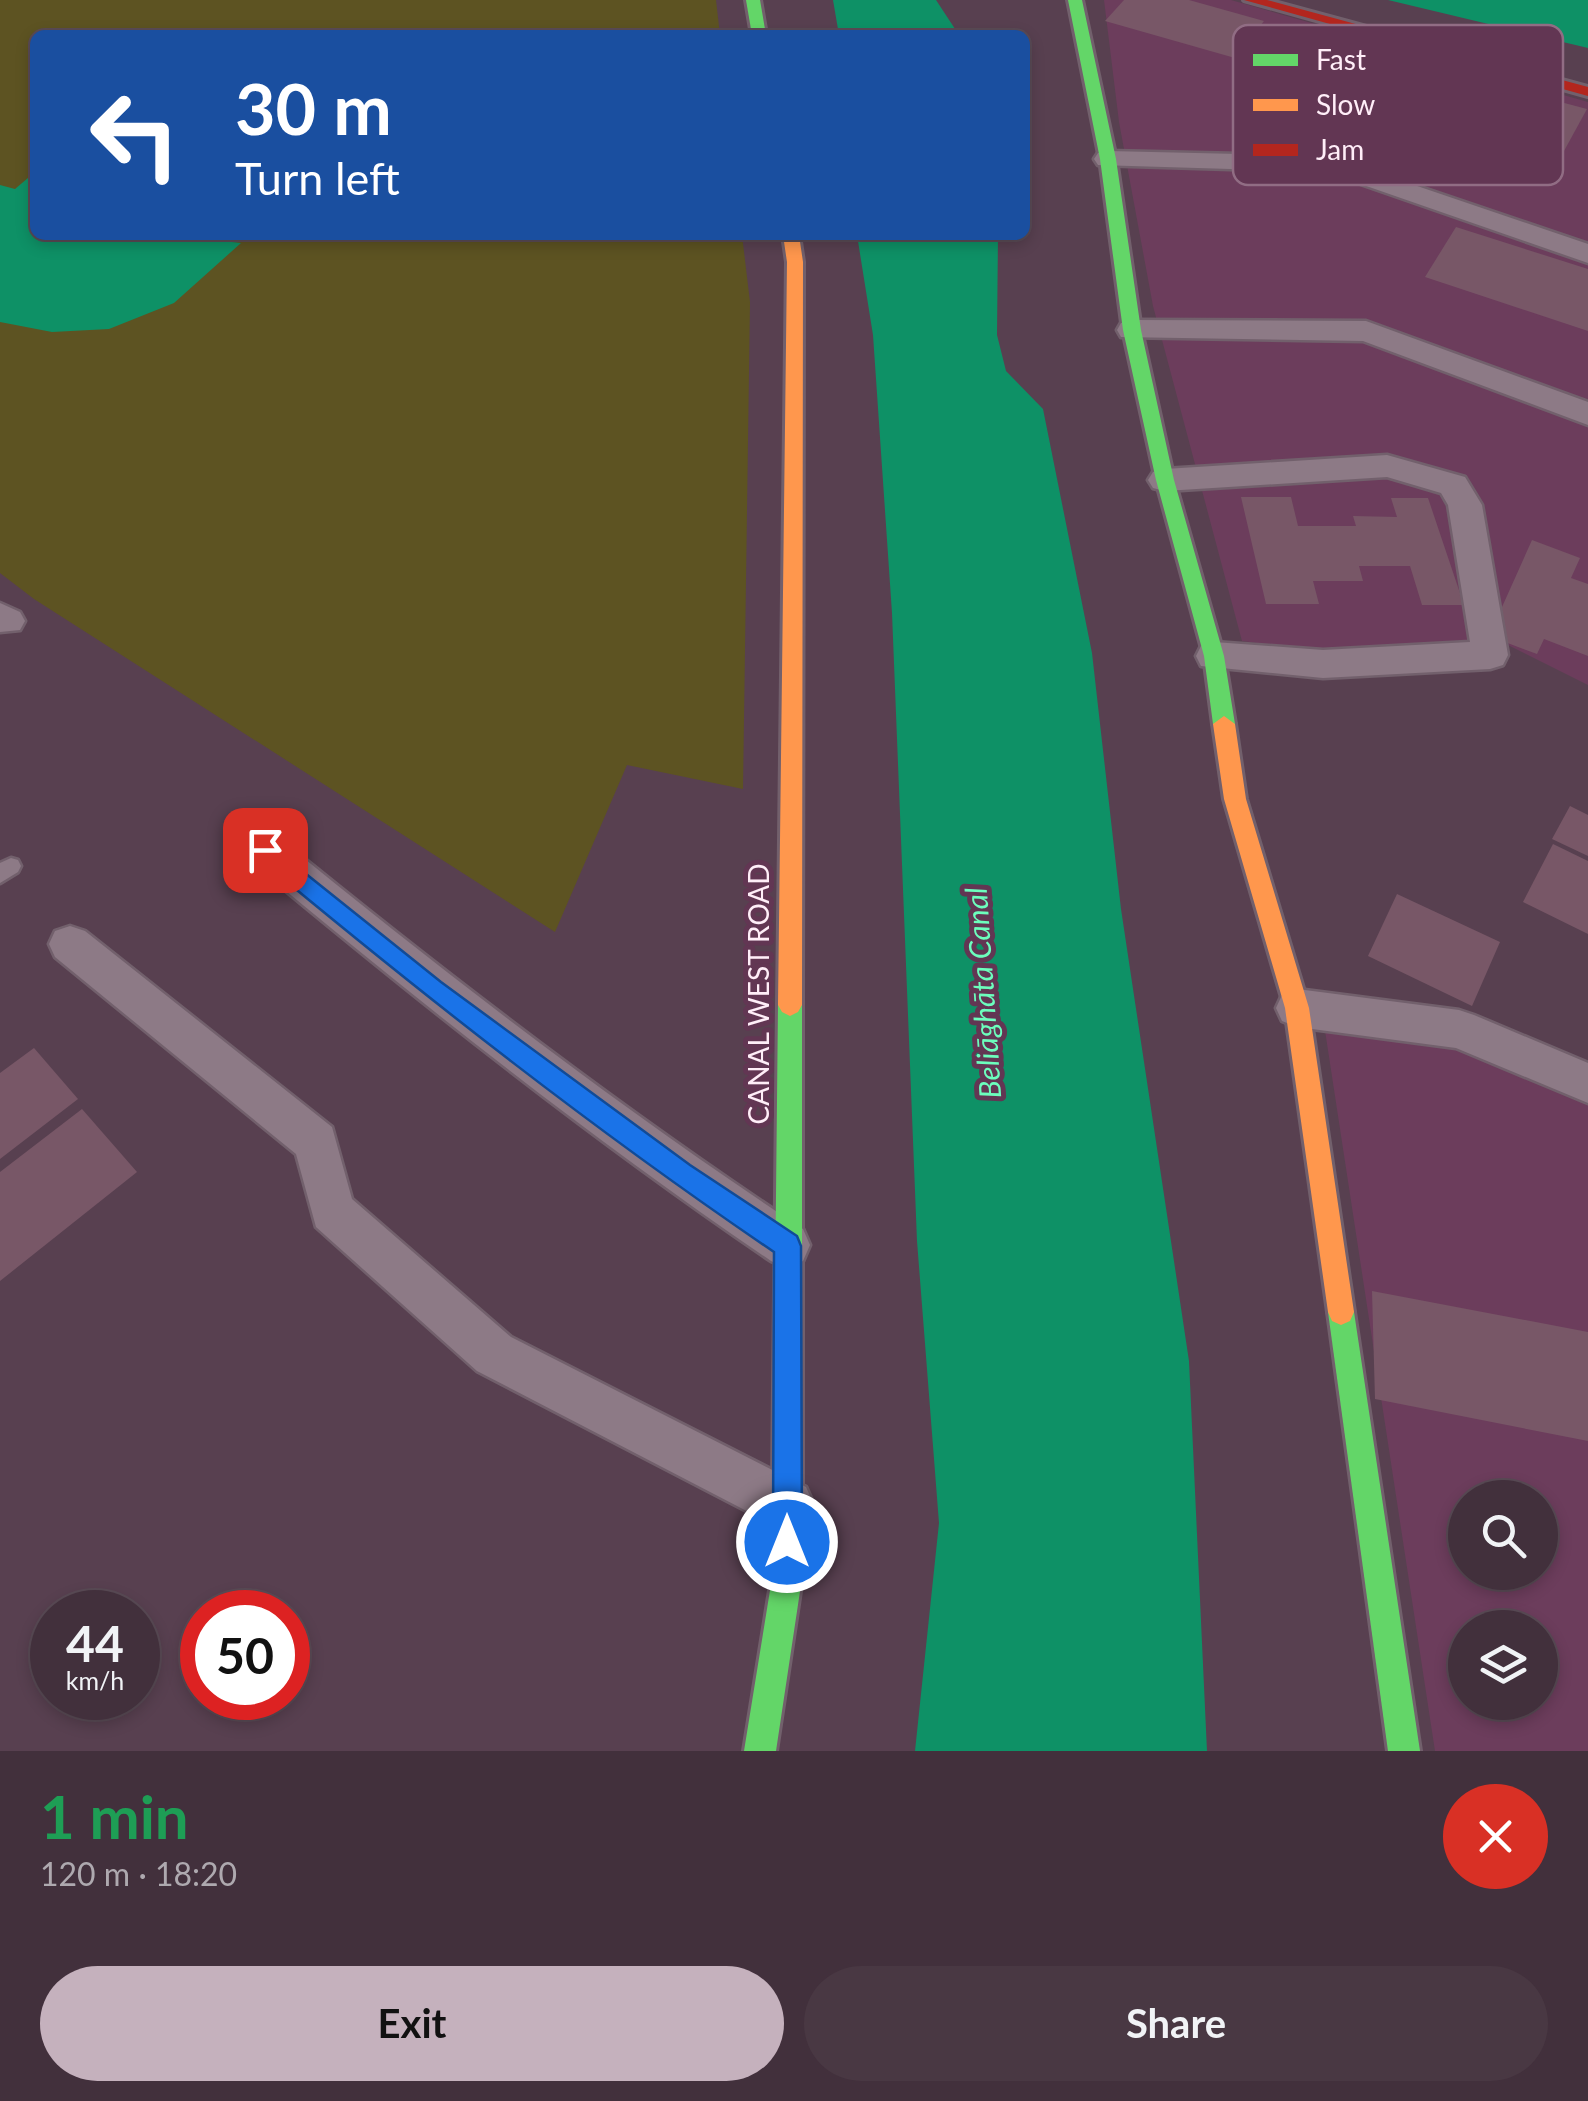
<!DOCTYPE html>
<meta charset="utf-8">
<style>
:root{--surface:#42303c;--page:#493843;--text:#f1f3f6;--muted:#aea9af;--line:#5a4b56;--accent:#c5b1bd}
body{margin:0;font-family:Lato,sans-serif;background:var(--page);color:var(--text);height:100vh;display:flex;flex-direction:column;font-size:38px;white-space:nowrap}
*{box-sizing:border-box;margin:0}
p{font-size:32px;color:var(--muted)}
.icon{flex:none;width:55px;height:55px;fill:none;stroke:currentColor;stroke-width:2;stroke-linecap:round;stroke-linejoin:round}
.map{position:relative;height:1751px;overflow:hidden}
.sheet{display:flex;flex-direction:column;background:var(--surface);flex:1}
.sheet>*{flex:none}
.top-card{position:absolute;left:30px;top:30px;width:1000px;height:210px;border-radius:15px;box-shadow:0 5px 15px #0003,0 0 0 2px var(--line);background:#1a4fa0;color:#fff;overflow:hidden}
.fabs{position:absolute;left:1448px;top:1480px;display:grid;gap:20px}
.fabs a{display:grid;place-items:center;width:110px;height:110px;border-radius:50%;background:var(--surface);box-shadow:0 5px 15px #0003,0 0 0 2px var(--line);font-size:50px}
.speed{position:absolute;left:30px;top:1590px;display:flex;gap:20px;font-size:50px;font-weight:700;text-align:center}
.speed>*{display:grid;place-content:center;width:130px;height:130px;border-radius:50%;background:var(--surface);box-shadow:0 5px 15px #0003,0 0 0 2px var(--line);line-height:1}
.speed small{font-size:25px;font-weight:400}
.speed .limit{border:15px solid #d22;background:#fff;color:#111}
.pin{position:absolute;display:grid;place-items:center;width:85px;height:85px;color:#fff;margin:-42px;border-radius:20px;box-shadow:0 5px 15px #0006}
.me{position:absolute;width:110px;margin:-55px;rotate:0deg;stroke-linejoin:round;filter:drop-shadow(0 0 8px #0008)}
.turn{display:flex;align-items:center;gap:35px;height:210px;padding:0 40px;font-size:45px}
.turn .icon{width:130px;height:130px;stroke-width:2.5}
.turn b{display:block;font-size:70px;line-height:85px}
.round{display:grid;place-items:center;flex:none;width:105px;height:105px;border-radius:52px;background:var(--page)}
.head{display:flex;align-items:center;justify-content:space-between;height:170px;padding:0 40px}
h1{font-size:60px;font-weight:700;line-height:75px;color:#1e9e55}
.action{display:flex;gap:20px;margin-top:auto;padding:20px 40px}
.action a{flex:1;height:115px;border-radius:60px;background:var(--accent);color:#111;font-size:40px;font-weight:700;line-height:115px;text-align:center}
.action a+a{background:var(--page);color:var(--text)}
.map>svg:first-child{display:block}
.built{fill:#6c3d5c;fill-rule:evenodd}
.green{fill:#5d5322}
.water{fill:#0e9166}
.building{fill:#785767}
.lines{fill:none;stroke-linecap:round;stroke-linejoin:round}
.lane-casing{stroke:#72606c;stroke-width:5}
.street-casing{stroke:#72606c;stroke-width:5}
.fast-casing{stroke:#72606c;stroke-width:6}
.slow-casing{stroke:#72606c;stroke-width:6}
.jam-casing{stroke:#72606c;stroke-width:6}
.lane{fill:#8d7a86;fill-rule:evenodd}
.street{fill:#8d7a86;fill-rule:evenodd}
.fast{fill:#63d668;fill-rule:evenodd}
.slow{fill:#ff974d;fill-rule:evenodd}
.jam{fill:#b3261e;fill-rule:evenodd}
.route{fill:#1a73e8;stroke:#114b97;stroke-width:2.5}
.labels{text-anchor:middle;stroke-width:10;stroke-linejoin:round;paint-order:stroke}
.street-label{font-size:28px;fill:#ffeef8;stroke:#623653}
.water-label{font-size:30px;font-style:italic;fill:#6cfebd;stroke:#623653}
.key{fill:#623653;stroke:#916d84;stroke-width:2.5}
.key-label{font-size:28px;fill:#ffeef8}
</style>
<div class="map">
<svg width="1588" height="1751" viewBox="0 0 1588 1751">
<rect width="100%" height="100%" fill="#584050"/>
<!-- built -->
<g class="built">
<path d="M1104,0H1231L1588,102V685L1508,645L1315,651L1242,641L1153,306L1119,122Z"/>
<path d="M1324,1024L1461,1040L1588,1100V1751H1435ZM1465,1498H1540V1572H1465ZM1465,1628H1540V1702H1465Z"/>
</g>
<!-- green -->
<path class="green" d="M0,0H716L720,35H35V235H742L750,302L743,789L627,765L555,932L34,599L0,573Z"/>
<!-- water -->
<g class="water">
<path d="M833,0H936L959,35H839Z"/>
<path d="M1388,0H1588V48Z"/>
<path d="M35,172V235H219L214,240L241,243L174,303L109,329L52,332L0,322V185L15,189Z"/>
<path d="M857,235H998L997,335L1006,371L1043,409L1092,653L1121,909L1189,1361L1207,1751H915L939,1523L917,1241L892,613L873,335Z"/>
</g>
<!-- building -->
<g class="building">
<path d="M1124,0H1189L1264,21L1235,58L1105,21Z"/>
<path d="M1538,96L1587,109L1564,151L1515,136Z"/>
<path d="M1456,227L1588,269V331L1425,277Z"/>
<path d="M1241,497H1291L1298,526H1356L1353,516L1397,517L1391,498H1428L1464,605H1422L1410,566H1359L1363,581H1313L1319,604H1266Z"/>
<path d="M1532,540L1580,558L1571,578L1588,584V656L1544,639L1537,654L1489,636Z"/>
<path d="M1570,806L1588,815V856L1552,839Z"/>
<path d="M1553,844L1588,861V934L1523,902Z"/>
<path d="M1397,894L1500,942L1472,1006L1368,956Z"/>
<path d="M34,1048L78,1099L0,1159V1073Z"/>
<path d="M82,1109L137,1172L0,1281V1172Z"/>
<path d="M1372,1291L1588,1332V1441L1375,1399Z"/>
</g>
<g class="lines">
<defs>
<path id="lane" d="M11,858L18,860L21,866L18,872L0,883V863Z"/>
<g id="street">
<path d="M1108,151L1329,156L1588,244V263L1326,172L1098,165L1094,159L1098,153Z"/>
<path d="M1132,320L1366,321L1588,402V425L1363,341L1121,337L1117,330L1121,323Z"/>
<path d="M1387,455L1465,477L1482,505L1508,655L1503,665L1490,669L1323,678L1201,666L1196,656L1201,646L1214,642L1323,650L1470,642L1448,505L1441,493L1387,477L1165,491L1153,488L1148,480L1153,472L1165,469Z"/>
<path d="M0,603L20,612L25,621L20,630L0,632Z"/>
<path d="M265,834L279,838C448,976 621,1109 803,1229L810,1245L803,1261L787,1268L771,1261C590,1138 419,1002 251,862L245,850L251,838Z"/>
<path d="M70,926L85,931L332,1127L352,1199L511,1337L806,1487L814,1505L806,1523L788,1531L770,1523L477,1371L316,1227L296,1154L55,957L49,944L55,931Z"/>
<path d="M1297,989L1459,1010L1474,1015L1588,1063V1103L1456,1048L1297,1027L1282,1021L1276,1008L1282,995Z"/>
</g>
<g id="fast">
<path d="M746,0H760L766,35H752Z"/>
<path d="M1068,0H1082L1116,159L1141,330L1174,480L1224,656L1235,724L1224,732L1213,724L1204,656L1156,480L1123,330L1100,159Z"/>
<path d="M790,994L798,998L802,1005V1578L776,1751H744L772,1578L778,1005L782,998Z"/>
<path d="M1341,1299L1350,1303L1354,1312L1420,1751H1388L1328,1312L1332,1303Z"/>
</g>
<g id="slow">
<path d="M783,235H799L803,262L802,1005L798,1012L790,1016L782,1012L778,1005L787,262Z"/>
<path d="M1224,716L1235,724L1246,799L1309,1008L1354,1312L1350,1321L1341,1325L1332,1321L1328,1312L1285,1008L1224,799L1213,724Z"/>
</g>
<path id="jam" d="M1244,0H1267L1588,87V96Z"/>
</defs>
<!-- lane casing -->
<use href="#lane" class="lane-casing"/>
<!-- street casing -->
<use href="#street" class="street-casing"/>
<!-- fast casing -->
<use href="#fast" class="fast-casing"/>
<!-- slow casing -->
<use href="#slow" class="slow-casing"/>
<!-- jam casing -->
<use href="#jam" class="jam-casing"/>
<!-- lane -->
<use href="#lane" class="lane"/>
<!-- street -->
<use href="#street" class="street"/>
<!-- fast -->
<use href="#fast" class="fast"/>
<!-- slow -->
<use href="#slow" class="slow"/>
<!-- jam -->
<use href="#jam" class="jam"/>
</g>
<!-- route -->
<path class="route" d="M265,841L441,982L690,1165L797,1236L801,1246L802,1542L798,1552L787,1556L777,1552L773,1542L774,1252C594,1130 424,996 257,857L254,850Z"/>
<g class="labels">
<!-- street labels -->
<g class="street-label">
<text transform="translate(759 994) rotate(-90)" y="10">CANAL WEST ROAD</text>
</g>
<!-- water labels -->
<g class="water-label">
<text transform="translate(984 993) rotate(-94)" y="10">Beliāghāta Canal</text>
</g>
</g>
<!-- legend -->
<rect x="1233" y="25" width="330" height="160" rx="15" class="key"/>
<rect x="1253" y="54" width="45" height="12" fill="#63d668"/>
<rect x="1253" y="99" width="45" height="12" fill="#ff974d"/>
<rect x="1253" y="144" width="45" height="12" fill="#b3261e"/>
<g class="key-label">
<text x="1316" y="70">Fast</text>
<text x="1316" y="115">Slow</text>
<text x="1316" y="160">Jam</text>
</g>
</svg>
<div class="fabs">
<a><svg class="icon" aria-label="search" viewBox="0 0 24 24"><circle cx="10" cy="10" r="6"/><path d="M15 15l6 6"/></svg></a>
<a><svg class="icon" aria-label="layers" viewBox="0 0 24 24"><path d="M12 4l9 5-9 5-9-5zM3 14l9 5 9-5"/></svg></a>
</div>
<div class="speed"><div>44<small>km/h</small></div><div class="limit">50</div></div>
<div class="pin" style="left:265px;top:850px;background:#d93025"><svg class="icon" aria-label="arrive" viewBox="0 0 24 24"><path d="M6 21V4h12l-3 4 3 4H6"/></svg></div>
<svg class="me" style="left:787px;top:1542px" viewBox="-20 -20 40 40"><circle r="17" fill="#1a73e8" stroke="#fff" stroke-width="3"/><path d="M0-11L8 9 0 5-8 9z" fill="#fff"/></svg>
<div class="top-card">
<div class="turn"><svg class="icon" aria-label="left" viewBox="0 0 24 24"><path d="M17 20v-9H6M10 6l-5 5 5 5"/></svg><div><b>30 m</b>Turn left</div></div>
</div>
</div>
<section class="sheet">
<div class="head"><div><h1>1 min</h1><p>120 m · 18:20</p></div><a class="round" style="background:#d93025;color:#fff"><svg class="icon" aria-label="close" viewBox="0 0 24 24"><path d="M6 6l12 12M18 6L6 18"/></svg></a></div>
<div class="action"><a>Exit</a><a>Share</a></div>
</section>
